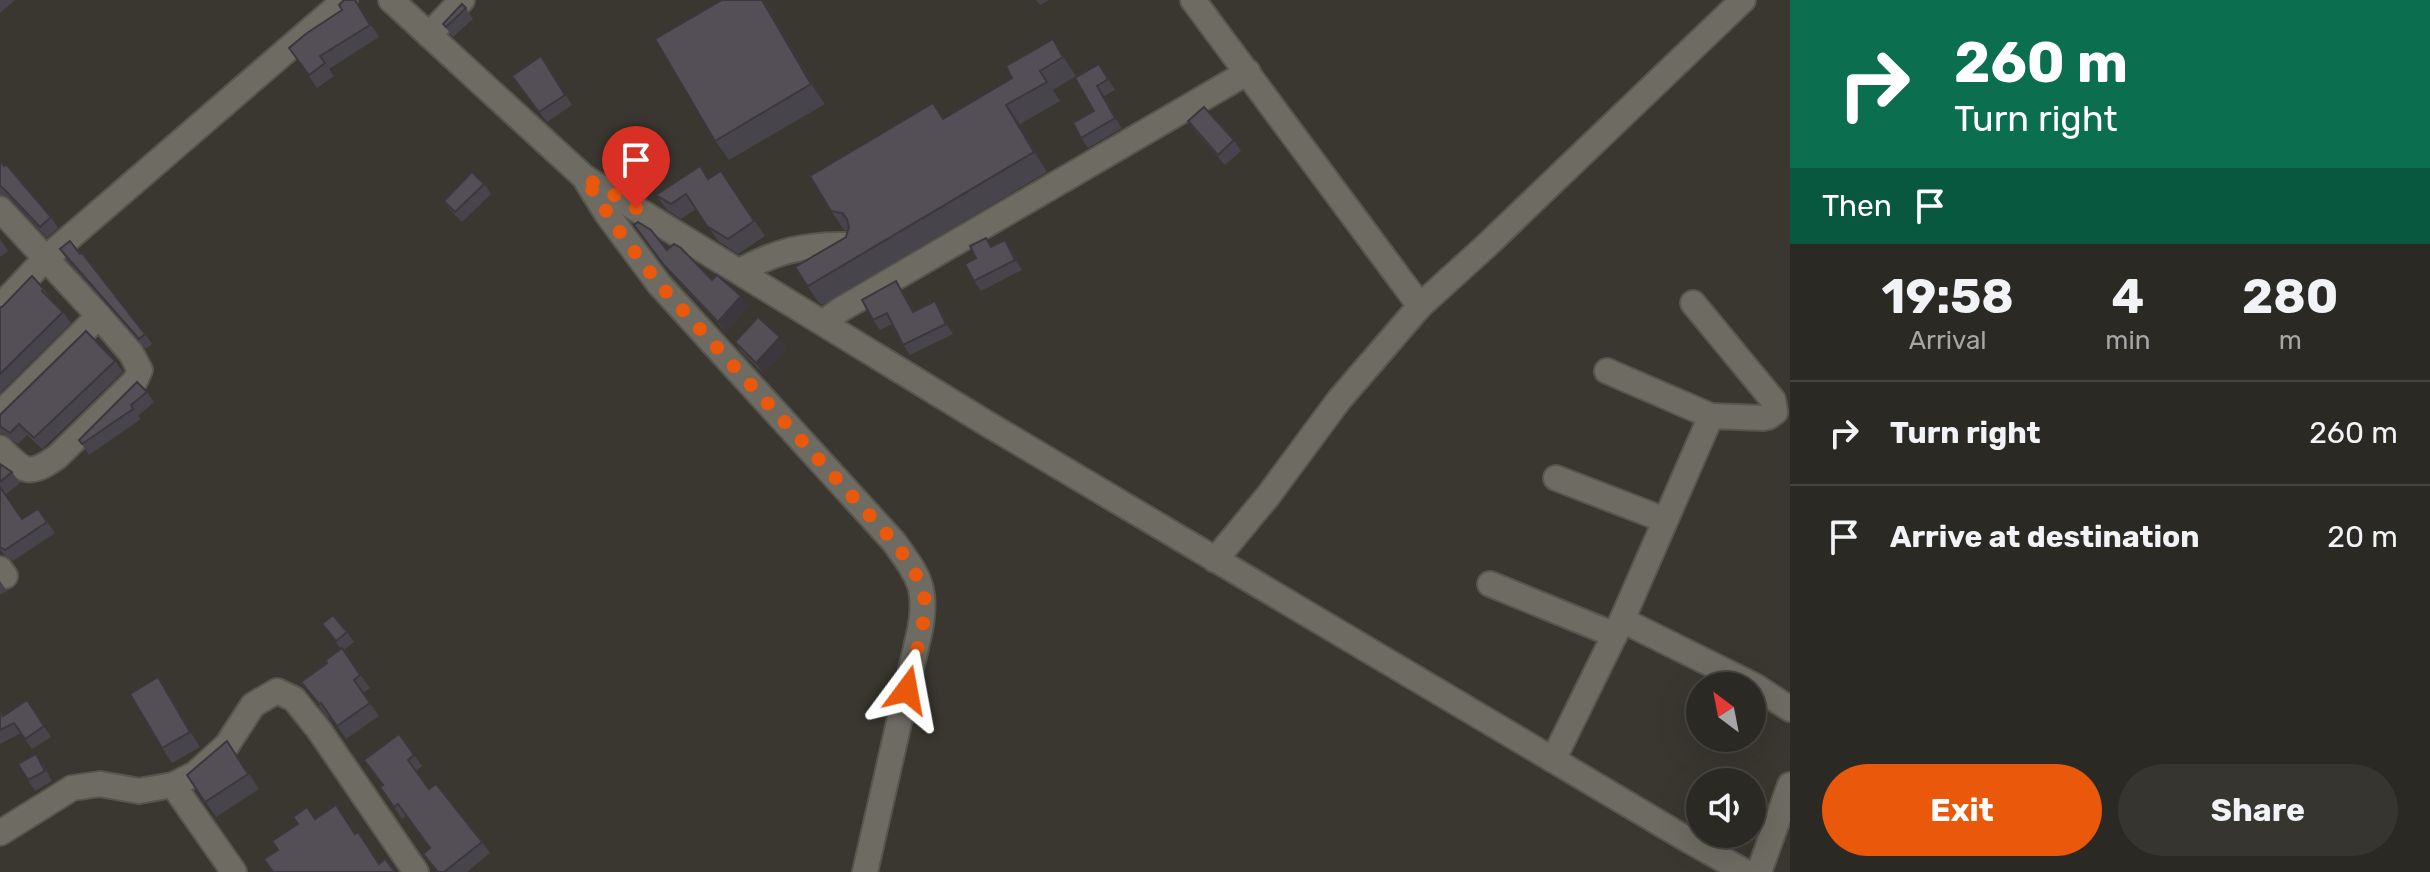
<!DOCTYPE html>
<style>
:root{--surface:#2b2923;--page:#373530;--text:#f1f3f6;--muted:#a6a6a6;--line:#474541;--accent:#ea580c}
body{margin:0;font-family:Rubik,sans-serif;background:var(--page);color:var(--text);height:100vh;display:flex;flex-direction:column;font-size:30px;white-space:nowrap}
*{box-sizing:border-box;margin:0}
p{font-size:26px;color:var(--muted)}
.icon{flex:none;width:44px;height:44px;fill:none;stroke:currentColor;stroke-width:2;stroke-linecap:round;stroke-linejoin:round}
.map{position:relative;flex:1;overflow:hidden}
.side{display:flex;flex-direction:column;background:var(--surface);width:640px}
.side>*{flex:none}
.top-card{background:#0b6e4f;color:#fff;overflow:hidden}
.needle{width:52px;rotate:328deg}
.fabs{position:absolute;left:1686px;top:672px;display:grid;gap:16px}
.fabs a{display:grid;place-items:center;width:80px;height:80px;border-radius:50%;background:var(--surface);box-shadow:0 8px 32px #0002,0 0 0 2px var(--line);font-size:40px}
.pin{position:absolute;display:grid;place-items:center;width:68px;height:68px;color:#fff;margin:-82px -34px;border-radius:50% 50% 50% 0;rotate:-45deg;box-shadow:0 0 8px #0007}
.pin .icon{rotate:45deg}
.me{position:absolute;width:88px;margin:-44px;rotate:13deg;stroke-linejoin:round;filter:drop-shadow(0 0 6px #0008)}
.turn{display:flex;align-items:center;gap:28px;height:168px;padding:0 32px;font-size:36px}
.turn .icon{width:104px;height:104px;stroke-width:2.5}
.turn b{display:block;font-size:56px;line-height:68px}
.then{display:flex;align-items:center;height:76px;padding:0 32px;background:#0003;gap:16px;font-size:30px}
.eta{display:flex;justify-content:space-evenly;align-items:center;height:136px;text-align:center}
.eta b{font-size:48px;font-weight:700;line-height:56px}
.primary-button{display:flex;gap:16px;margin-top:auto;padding:16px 32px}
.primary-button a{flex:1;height:92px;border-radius:48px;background:var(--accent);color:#fff;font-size:32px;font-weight:700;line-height:92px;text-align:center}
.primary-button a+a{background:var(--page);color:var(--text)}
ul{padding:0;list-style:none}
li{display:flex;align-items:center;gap:24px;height:104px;padding:0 32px;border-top:2px solid var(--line)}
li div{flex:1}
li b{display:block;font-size:30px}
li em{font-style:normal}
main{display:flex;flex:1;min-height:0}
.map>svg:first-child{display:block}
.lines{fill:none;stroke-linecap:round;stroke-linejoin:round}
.minor-casing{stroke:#56554e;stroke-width:28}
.minor{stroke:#6e6c62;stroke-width:24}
.wall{fill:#48444b}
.shaded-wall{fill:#3b373d}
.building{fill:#544f57;stroke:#3b373d;stroke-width:2}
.route{stroke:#ea580c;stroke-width:14;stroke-dasharray:0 25.2}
</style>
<main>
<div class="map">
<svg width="1790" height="872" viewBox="0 0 1790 872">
<rect width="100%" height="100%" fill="#39372f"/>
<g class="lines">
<defs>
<g id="minor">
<path d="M391,0L584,177L986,423L1683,837L1745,872"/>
<path d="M1193,0L1420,306"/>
<path d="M429,35L462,0"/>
<path d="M587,182L607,214L659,284L894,542C918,576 928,587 920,630L865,872"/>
<path d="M0,209L99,316L131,353L140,370L135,381L57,457C27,478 24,471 0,448"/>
<path d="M740,271C777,251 805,244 847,245"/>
<path d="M0,307L45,259L345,0"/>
<path d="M824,322L840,310L1248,72"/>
<path d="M1607,371L1711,416"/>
<path d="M0,414L99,316"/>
<path d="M1556,478L1665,520"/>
<path d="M1215,560L1268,496L1339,400L1420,306L1485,247L1743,0"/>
<path d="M0,569L5,576"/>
<path d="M1490,584L1615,635"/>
<path d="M1622,620L1755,686L1790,709"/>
<path d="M1553,760L1622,620L1711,416L1763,418L1768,417L1775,412L1773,400L1693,303"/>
<path d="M173,785L234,872"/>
<path d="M0,833L72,788L100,784L139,791L173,785L195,774L227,745L253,705L277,691L294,699L319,730L416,872"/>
<path d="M1759,872L1790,785"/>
</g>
</defs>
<!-- minor casing -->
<use href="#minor" class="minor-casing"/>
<!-- minor -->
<use href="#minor" class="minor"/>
</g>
<!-- wall -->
<g class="wall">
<path d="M0,0H15L0,13Z"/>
<path d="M355,0L379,37L329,69L334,76L317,88L289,48Z"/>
<path d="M764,0L825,104L729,160L715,141Z"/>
<path d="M1036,0H1049L1040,5Z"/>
<path d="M466,8L473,19L453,37L443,24Z"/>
<path d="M1053,39L1076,76L1053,90L1060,101L1020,124L1047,172L822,305L819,303L806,284L846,237L848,231L844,230L831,211L944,118L1012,78Z"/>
<path d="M1099,64L1115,90L1104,96L1122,128L1088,148L1081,138L1094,111Z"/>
<path d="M548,66L572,105L547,122L512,76Z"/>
<path d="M1188,121L1234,140L1241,151L1225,165L1195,131Z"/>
<path d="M0,161L51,217L58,228L47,238L10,198L4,195H0Z"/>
<path d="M721,171L765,236L738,254L718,241L696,209L681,219L667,210L656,195L709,179Z"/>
<path d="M484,184L491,194L462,222L451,211L444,201Z"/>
<path d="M634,225L667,250L748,306L726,332L671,274Z"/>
<path d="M0,239L8,251L0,257Z"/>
<path d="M992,247L1012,250L1022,270L981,291L974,281L976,258Z"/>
<path d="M60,249L145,334L152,344L146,349L67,260Z"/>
<path d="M896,281L914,311L935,301L942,312L953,334L910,355L903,345L892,324L880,330L873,320Z"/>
<path d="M44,289L51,300L63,312L71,323L0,393V308Z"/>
<path d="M780,337L787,347L763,373L742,353L735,342Z"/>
<path d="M115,361L123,372L42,449L27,435L18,444L3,433L0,434V415Z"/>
<path d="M147,392L154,402L138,416L141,419L89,455L79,440Z"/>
<path d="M0,464L12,472L20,483L5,495L22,519L38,509L55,533L13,561L4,555L0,549Z"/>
<path d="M0,581L7,591L0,595Z"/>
<path d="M322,624L347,632L354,642L343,651L370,688L363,693L379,716L346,739L330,716L328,718L301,682L327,663L341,649Z"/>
<path d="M158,677L168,692L200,747L172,763L162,748Z"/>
<path d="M27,700L51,737L32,749L21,733L0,744V710L4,715Z"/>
<path d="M399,734L422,766L416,771L429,789L482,842L490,853L467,872H437L423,854L430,848L406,816L402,819L380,787L383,785Z"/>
<path d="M227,741L259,789L216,817L187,775Z"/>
<path d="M43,764L52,781L35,791L28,780Z"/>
</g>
<!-- shaded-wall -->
<g class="shaded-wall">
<path d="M762,0H764L825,104L811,84Z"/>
<path d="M1053,39L1066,58L1076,76L1063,57Z"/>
<path d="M1097,86L1104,96L1122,128L1115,118Z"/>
<path d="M1006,105L1020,124L1047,172L1034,152Z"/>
<path d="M1005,240L1012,250L1022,270L1015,260Z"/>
<path d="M741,296L748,306L726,332L718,322Z"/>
<path d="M935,301L942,312L953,334L946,324Z"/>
<path d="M780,337L787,347L763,373L756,363Z"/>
<path d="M158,677L168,692L200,747L190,732Z"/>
</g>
<!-- building -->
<g class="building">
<path d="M344,0H355L370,25L320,56L325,63L309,75L289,48L307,33L342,10L339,5Z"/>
<path d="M722,0H762L811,84L715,141L655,39Z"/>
<path d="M462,4L466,8L446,27L443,24Z"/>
<path d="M1053,39L1063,57L1040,71L1047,82L1006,105L1034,152L808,286L806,284L795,267L846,237L849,227L847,219L842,213L831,211L810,176L933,103L943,119L1012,78L1006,66Z"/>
<path d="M541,56L565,95L539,112L512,76Z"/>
<path d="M1099,64L1108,79L1097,86L1115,118L1081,138L1073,123L1094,111L1075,78Z"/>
<path d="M1204,107L1234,140L1218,155L1188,121Z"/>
<path d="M0,161L4,166L6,164L51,217L40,227L3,188L0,186Z"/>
<path d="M700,166L708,179L721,171L754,221L728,239L707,226L686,194L671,204L656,195Z"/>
<path d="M472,172L484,184L455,212L444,201Z"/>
<path d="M638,222L651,230L667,250L674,244L681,248L712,280L717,275L741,296L718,322L663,264L634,225Z"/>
<path d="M986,238L991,247L1005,240L1015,260L974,281L965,264L976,258L970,246Z"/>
<path d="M70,241L80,254L82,253L145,334L139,339L60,249Z"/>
<path d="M32,276L44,289L42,291L63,312L0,374V308L3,306Z"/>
<path d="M896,281L913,312L935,301L946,324L903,345L887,313L873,320L862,300Z"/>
<path d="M758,317L780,337L756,363L735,342Z"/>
<path d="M86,331L115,361L34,438L19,424L10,433L0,426V415Z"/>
<path d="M137,382L147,392L131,405L133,409L82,444L79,440Z"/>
<path d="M0,464L12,472L0,482Z"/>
<path d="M0,487L22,519L38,509L47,522L5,550L0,547Z"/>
<path d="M333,615L347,632L336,641L322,624Z"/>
<path d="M342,648L360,675L354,680L370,703L337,726L321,703L319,704L301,682L327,663L326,660Z"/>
<path d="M158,677L190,732L162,748L130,694Z"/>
<path d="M27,700L44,726L25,739L14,723L0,730V711L3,716Z"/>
<path d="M399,734L414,755L408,760L429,789L436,784L482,842L444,872H438L423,854L430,848L398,804L394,807L380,787L383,785L364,760Z"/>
<path d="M227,741L248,774L205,802L187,775Z"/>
<path d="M36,754L45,771L28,780L18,764Z"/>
<path d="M336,805L355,834L358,832L379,864L385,859L395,872H273L264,859L278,850L272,841L298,824L293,817L307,807L315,819Z"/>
</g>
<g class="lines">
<!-- route -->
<path class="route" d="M636,208L584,177L621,234L659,284L894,542C907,560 924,581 925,604C925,627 912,666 907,690"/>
</g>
</svg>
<div class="fabs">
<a><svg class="needle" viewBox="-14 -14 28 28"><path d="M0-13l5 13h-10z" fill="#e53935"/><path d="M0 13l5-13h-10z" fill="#a6a6a6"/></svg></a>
<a><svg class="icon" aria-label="sound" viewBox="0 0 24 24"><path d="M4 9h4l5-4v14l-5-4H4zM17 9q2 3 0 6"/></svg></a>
</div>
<div class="pin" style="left:636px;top:208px;background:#d93025"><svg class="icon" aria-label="arrive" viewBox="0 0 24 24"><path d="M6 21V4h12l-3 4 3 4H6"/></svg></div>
<svg class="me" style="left:907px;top:690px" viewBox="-20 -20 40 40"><path d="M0-17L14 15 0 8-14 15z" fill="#ea580c" stroke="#fff" stroke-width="4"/></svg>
</div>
<section class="side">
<div class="top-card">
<div class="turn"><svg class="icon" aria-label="right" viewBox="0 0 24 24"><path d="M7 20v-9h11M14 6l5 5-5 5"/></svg><div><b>260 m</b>Turn right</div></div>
<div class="then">Then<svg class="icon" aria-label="arrive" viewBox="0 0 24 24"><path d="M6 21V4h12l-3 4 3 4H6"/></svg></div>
</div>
<div class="eta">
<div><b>19:58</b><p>Arrival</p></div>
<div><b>4</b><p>min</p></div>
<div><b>280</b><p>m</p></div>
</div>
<ul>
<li><svg class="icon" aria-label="right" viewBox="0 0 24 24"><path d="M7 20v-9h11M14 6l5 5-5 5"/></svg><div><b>Turn right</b></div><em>260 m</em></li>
<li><svg class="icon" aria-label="arrive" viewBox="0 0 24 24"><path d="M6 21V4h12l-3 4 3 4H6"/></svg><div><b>Arrive at destination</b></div><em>20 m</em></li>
</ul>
<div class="primary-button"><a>Exit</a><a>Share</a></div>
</section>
</main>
